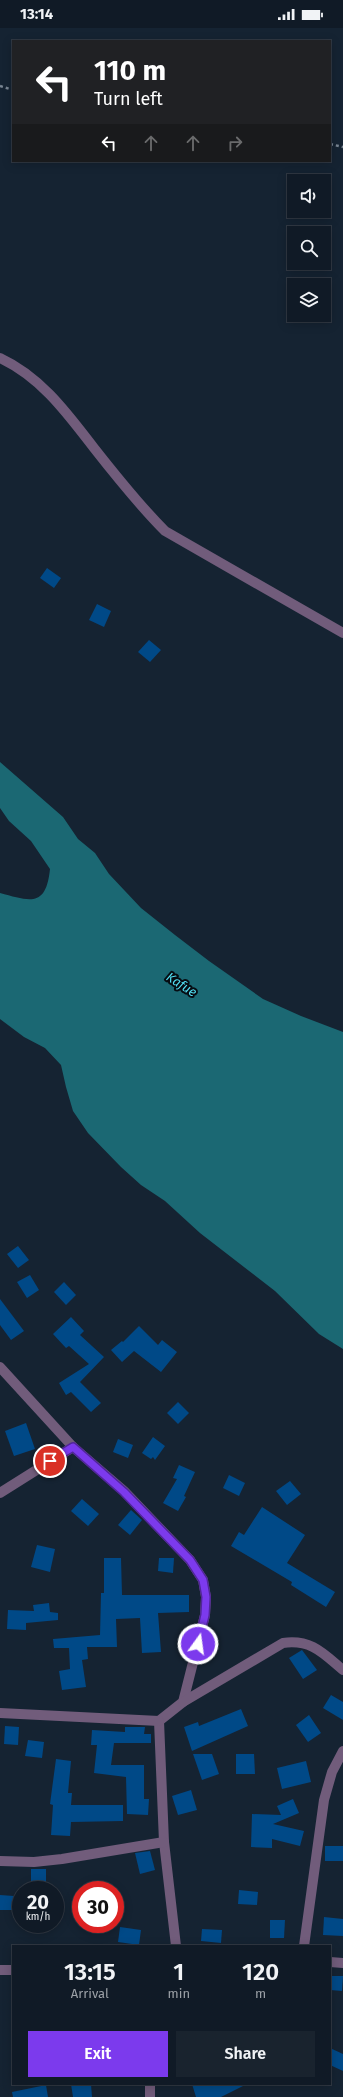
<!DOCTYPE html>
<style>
:root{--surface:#101a26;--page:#19232e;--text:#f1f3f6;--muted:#9ca1a7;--line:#303843;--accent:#7c3aed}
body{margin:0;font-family:"Fira Sans",sans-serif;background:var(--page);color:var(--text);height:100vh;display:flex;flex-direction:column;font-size:15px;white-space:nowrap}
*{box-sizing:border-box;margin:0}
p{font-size:13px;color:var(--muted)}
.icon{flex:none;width:22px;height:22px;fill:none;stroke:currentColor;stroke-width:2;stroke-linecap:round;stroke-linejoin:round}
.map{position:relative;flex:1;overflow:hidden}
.details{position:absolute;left:12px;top:1917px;width:319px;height:140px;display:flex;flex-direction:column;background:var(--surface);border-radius:0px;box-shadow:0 2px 10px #0003,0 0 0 1px var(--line)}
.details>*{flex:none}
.guide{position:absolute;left:12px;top:12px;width:319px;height:122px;border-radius:0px;box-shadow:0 2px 10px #0003,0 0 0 1px var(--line);background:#202124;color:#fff;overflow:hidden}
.tools{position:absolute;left:287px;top:146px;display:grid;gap:8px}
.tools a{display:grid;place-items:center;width:44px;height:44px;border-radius:0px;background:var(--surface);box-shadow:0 2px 10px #0003,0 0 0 1px var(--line);font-size:20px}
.speed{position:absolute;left:12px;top:1853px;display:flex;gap:8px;font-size:20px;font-weight:700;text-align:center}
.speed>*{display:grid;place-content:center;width:52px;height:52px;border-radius:50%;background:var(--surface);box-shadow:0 2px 10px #0003,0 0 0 1px var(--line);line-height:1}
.speed small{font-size:10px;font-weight:400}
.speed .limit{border:6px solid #d22;background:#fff;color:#111}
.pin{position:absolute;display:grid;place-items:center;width:34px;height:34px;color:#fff;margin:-17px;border:2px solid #fff;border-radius:50%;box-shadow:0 1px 4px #0007}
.me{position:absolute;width:44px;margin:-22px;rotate:14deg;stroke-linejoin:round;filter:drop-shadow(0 0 3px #0008)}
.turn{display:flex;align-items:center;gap:14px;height:84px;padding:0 16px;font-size:18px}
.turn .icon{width:52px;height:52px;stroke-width:2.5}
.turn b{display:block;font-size:28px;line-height:34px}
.lanes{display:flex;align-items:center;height:38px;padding:0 16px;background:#0003;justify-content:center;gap:20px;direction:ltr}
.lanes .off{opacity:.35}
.eta{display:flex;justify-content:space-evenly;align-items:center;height:68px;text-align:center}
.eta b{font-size:24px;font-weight:600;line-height:28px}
.primary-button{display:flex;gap:8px;margin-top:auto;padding:8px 16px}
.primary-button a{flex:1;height:46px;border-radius:0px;background:var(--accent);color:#fff;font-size:16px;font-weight:600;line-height:46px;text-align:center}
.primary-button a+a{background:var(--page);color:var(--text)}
.status{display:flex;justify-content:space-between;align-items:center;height:28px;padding:0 20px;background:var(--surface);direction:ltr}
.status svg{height:11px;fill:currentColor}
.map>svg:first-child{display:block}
.water{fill:#1b6873}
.building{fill:#004987}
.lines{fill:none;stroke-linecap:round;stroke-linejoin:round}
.path{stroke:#798592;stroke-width:2.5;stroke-dasharray:3 3;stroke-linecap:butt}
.street{stroke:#715c7b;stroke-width:10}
.route-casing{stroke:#51269a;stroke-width:10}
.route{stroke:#7c3aed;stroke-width:7}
.labels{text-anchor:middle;stroke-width:4;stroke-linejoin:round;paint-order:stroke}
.water-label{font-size:13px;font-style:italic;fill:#51def2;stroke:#060c12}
</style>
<div class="status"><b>13:14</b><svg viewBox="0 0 49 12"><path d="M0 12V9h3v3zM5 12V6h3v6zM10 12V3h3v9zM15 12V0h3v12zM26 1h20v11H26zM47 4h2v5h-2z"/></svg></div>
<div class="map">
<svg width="343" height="2069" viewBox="0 0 343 2069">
<rect width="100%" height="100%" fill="#152332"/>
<!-- water -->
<path class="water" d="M0,734L63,789L78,811L95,825L109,846L141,880L175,907L209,933L263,971L301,988L343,1004V1321L319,1306L275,1263L200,1205L165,1173L141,1157L121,1139L88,1105L73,1083L66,1059L61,1037L45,1020L24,1009L0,991V865C30,873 46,880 50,841L31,813L9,793L0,780Z"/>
<!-- building -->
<g class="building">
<path d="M47,540L61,550L54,560L40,550Z"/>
<path d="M97,576L111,583L104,599L89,592Z"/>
<path d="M149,612L161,622L150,634L138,624Z"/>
<path d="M18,1218L29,1232L18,1240L7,1226Z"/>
<path d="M30,1247L39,1262L27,1270L17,1254Z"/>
<path d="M64,1254L76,1267L66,1277L54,1264Z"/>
<path d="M0,1271L24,1303L11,1312L0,1297Z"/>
<path d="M71,1289L84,1303L80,1307L104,1329L80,1354L101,1375L91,1384L71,1364L66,1367L59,1355L89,1336L69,1318L66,1320L53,1306Z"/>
<path d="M139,1298L158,1317L162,1312L177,1324L161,1344L134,1323L122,1334L111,1322L122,1313L123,1314Z"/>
<path d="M178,1374L189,1385L178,1396L167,1385Z"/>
<path d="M26,1395L35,1421L14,1428L5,1403Z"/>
<path d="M153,1409L165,1418L155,1432L153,1429L151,1431L142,1425Z"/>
<path d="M118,1411L133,1417L128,1430L113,1424Z"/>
<path d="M179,1437L195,1444L184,1468L186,1469L178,1483L163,1475L177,1451L173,1450Z"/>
<path d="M229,1447L245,1455L239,1468L223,1460Z"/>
<path d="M290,1453L301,1466L287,1477L276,1463Z"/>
<path d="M82,1471L99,1486L88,1498L71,1483Z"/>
<path d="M262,1479L305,1507L287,1535L335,1564L326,1579L291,1557L292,1554L231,1518L239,1504L244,1507Z"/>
<path d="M131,1482L142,1492L130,1507L118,1497Z"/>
<path d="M37,1517L55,1521L50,1544L31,1539Z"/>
<path d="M104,1530H121L122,1567H189V1584L158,1585L161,1624L142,1625L140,1590L116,1591L117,1619H87L88,1631L82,1632L86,1659L62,1662L59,1643L70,1641L69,1620H54L53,1611L100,1607L101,1565H104Z"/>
<path d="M159,1530H174L173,1545L158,1543Z"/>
<path d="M49,1575L50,1584L58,1585V1592L26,1595V1602L7,1601L8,1582L34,1583L33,1577Z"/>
<path d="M302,1622L317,1642L303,1651L289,1630Z"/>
<path d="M331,1667L343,1674V1692L323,1680Z"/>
<path d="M241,1681L248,1698L192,1723L184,1699L198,1694L199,1698Z"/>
<path d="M309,1687L321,1705L308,1714L296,1697Z"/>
<path d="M5,1698L19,1699L18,1717L4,1716Z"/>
<path d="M125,1699H145L144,1706H151V1715H114L111,1737H144V1771H149L148,1787L127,1786L126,1749L94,1745L97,1717H91L92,1702L125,1704Z"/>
<path d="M28,1712L44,1714L42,1730L25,1728Z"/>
<path d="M193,1726H212L219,1746L202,1752Z"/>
<path d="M236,1726H254L255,1746H236Z"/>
<path d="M56,1731L71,1733L68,1765H72L71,1777H123V1793L71,1794L70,1808L51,1807L53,1777L50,1776Z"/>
<path d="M306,1733L311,1754L282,1761L277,1740Z"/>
<path d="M191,1762L197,1782L178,1787L172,1768Z"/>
<path d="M293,1771L299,1785L273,1796L304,1803L300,1818L272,1811V1820L251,1819L252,1786L281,1787L277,1778Z"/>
<rect x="325" y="1818" width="18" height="15"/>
<path d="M150,1823L155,1842L140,1846L135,1825Z"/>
<rect x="31" y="1841" width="15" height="16"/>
<path d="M239,1862L258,1864L257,1877L238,1876Z"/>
<path d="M0,1867L14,1868V1882H0Z"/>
<path d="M324,1889L343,1891V1908L323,1907Z"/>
<path d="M270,1892H285L284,1910H270Z"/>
<path d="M120,1899L141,1902L139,1917L118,1914Z"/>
<path d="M202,1901L222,1902L221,1915L201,1913Z"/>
<path d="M330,1948H343L342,1963L330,1962Z"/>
<path d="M330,2020L343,2026V2043L330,2037Z"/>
<path d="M71,2056H91L92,2069H73Z"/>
<path d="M192,2056H247L221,2069H196Z"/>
<path d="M46,2057L48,2069H13L12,2064Z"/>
</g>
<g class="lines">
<!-- path -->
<g class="path">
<path d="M0,58L13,62"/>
<path d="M330,116L343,119"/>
</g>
<!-- street -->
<g class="street">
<path d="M0,330C41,349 67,385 94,420C116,448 139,477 165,503L343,605"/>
<path d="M0,1339L73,1419L124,1463L190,1532L203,1552L206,1569L205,1587L183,1674L159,1693L164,1814L176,1918"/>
<path d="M0,1465L73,1419"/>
<path d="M183,1674L283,1615C311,1611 323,1625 343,1642"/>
<path d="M0,1685L159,1693"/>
<path d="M0,1833L34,1834L62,1831L164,1814"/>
<path d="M304,1918L324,1772L332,1744L343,1723"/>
<path d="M330,1934L343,1935"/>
<path d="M0,1942H13"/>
<path d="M150,2069V2056"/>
</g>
</g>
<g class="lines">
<defs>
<path id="route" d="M50,1433L73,1419L124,1464L190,1532L203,1552L206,1569L205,1587L198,1616"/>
</defs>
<!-- route casing -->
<use href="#route" class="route-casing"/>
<!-- route -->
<use href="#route" class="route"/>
</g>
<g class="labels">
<!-- water labels -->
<g class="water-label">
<text transform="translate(182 956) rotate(33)" y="5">Kafue</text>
</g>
</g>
</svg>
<div class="tools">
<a><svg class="icon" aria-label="sound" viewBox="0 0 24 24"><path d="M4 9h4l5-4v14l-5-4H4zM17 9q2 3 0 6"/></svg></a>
<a><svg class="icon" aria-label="search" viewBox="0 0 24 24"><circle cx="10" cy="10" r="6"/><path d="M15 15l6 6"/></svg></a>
<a><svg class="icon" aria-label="layers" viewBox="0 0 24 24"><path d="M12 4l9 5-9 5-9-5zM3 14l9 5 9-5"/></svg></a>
</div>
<div class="speed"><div>20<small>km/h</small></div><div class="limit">30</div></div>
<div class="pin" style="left:50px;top:1433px;background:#d93025"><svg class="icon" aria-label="arrive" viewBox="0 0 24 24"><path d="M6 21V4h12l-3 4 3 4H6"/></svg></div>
<svg class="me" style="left:198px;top:1616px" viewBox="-20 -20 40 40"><circle r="17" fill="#7c3aed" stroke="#fff" stroke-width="3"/><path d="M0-11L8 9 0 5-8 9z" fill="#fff"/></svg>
<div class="guide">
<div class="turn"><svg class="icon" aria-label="left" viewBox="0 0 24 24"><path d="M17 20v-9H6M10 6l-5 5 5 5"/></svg><div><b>110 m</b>Turn left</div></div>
<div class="lanes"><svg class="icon" aria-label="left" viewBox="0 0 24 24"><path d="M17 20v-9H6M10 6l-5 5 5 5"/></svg><svg class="icon off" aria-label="ahead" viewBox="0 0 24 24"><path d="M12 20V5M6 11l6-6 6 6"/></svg><svg class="icon off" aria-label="ahead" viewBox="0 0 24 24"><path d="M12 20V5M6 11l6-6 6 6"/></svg><svg class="icon off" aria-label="right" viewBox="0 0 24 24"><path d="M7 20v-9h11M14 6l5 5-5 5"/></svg></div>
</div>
<section class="details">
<div class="eta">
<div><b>13:15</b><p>Arrival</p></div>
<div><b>1</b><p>min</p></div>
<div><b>120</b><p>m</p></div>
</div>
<div class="primary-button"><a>Exit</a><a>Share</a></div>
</section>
</div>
